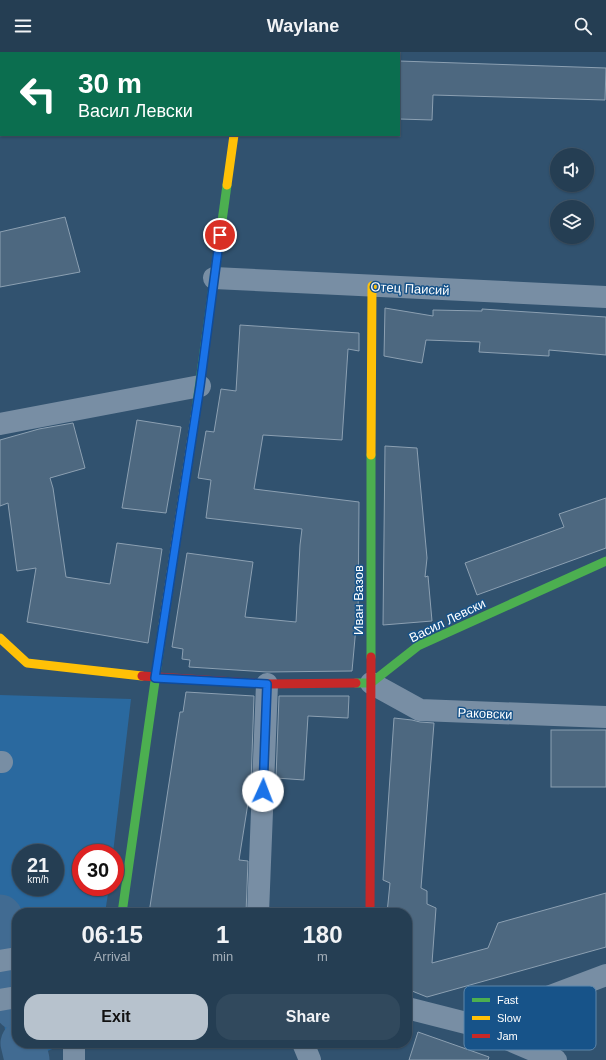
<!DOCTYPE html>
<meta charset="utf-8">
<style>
:root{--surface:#253e53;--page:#31495d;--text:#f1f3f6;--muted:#a3aeb8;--line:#42576a;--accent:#b7c2cd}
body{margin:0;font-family:Helvetica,sans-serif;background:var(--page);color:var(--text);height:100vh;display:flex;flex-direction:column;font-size:15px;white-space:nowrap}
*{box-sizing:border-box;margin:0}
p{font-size:13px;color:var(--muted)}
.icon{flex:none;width:22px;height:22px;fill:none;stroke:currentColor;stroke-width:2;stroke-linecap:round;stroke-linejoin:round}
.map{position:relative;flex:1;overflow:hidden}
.sheet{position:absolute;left:12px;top:856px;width:400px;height:140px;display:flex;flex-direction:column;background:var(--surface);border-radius:16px;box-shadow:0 1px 3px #0004,0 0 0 1px var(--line)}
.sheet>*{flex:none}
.top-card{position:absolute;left:0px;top:0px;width:400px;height:84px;box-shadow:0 1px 3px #0004,0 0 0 1px var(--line);background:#0b6e4f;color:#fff;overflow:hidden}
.controls{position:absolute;left:550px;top:96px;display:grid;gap:8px}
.controls a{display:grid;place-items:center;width:44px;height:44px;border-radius:50%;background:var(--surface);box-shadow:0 1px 3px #0004,0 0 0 1px var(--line);font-size:20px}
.speed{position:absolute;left:12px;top:792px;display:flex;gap:8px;font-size:20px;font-weight:700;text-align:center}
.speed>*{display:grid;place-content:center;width:52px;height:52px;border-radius:50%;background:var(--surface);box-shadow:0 1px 3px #0004,0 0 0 1px var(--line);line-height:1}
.speed small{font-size:10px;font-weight:400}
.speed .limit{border:6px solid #d22;background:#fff;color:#111}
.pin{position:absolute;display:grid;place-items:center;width:34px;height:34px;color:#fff;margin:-17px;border:2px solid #fff;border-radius:50%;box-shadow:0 1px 4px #0007}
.me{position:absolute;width:44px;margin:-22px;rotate:2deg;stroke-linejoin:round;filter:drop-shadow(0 0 3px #0008)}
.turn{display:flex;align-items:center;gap:14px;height:84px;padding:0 12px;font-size:18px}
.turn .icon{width:52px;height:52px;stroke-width:2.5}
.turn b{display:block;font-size:28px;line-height:34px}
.eta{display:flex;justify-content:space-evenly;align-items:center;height:68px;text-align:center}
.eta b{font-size:24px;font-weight:700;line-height:28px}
.primary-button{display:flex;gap:8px;margin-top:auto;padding:8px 12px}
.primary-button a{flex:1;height:46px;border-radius:16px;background:var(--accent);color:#111;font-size:16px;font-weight:700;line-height:46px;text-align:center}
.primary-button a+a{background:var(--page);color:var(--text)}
header{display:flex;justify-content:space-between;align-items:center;height:52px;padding:0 12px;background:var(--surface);font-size:18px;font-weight:700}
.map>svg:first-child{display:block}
.green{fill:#2a699f;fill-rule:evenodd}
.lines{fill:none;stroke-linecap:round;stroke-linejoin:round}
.river{stroke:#416b92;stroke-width:45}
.building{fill:#4d6880;stroke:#8ca0b2}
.street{stroke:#788ea4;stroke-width:22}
.fast{stroke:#4caf50;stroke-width:9}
.slow{stroke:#ffc107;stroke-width:9}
.jam{stroke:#c62828;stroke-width:9}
.route-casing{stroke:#114b97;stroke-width:10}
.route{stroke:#1a73e8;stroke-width:7}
.labels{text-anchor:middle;stroke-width:3;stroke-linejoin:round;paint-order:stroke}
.street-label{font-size:13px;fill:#fff;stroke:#175389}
.key{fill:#175389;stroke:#5d87ac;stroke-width:1}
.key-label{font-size:11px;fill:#fff}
</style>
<header><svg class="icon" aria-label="menu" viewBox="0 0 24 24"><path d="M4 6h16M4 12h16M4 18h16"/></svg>Waylane<svg class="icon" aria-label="search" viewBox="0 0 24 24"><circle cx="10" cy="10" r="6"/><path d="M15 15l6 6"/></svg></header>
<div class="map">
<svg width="606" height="1008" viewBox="0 0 606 1008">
<rect width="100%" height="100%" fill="#31526f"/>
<!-- green -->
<path class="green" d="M0,643L131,647L113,801H81V835H109L105,861H17V991H57V995L26,1008H12L6,987L0,936ZM21,801H55V835H21Z"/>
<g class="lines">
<!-- river -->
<g class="river">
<path d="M0,865L17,956"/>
<path d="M23,991L27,1008"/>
</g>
</g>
<!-- building -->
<g class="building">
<path d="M399,9L606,16L605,48L433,43L432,68L399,67Z"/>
<path d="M65,165L80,220L0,235V180Z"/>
<path d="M385,256L433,264V258L482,259V257L606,265V303L549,298V304L479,300L480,290L426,288L422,311L384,304Z"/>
<path d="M240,273L359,281V299L348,297L342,388L263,383L254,437L359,450L358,575H356L352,619L267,620L189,615L190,608L182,607L183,597L172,595L187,501L253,510L245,565L296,570L300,493L302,477L206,466L211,428L198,426L206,379L214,380L221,337L236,339Z"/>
<path d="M137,368L181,375L166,461L122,456Z"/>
<path d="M73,371L85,416L50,426L53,436L66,525L110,532L117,491L162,497L148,591L27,570L36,516L17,519L8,451L0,454V388L39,377Z"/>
<path d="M385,394L417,396L427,506L425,525L428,524L432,569L383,573Z"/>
<path d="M606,446V496L477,543L465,511L564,475L559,462Z"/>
<path d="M186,640L254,644L251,732L239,808L248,809L246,861H149L180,660H183Z"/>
<path d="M279,644H349L348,666L308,664L304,728L276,726Z"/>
<path d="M394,666L412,668L420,670L434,671L421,836L427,839V852L436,856L432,911L488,896L498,871L606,841V895L427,945L407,937V861H387L390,831L383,828Z"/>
<rect x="551" y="678" width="55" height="57"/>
<path d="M418,980L489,1005L488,1008H409Z"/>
</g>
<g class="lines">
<!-- street -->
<g class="street">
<path d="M245,1V0"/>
<path d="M214,226L606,245"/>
<path d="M0,372L200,334"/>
<path d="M371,631L420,658L606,665"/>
<path d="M0,710H2"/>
<path d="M258,861L267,632"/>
<path d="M0,909L17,906"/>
<path d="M0,948L17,945"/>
<path d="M407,956L474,973L556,1008"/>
<path d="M474,973L606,923"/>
<path d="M74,991V1008"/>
<path d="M303,991L310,1008"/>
</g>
<!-- fast -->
<g class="fast">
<path d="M195,365L227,133"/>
<path d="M371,605V403"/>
<path d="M356,631H371L418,594L606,509"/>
<path d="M122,861L163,573"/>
</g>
<!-- slow -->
<g class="slow">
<path d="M227,133L234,83"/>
<path d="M371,403L372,234"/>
<path d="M163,573L195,365"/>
<path d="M0,586L27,611L142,624"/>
</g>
<!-- jam -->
<g class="jam">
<path d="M142,624L267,632L356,631"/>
<path d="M370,861L371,605"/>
</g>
</g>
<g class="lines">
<defs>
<path id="route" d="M220,183L200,334L155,626L267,632L263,739"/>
</defs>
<!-- route casing -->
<use href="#route" class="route-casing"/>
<!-- route -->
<use href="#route" class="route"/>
</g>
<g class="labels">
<!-- street labels -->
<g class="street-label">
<text transform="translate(410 236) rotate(3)" y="5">Отец Паисий</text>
<text transform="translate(358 548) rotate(-90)" y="5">Иван Вазов</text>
<text transform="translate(447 568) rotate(-26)" y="5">Васил Левски</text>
<text transform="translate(485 661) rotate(2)" y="5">Раковски</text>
</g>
</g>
<!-- legend -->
<rect x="464" y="934" width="132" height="64" rx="6" class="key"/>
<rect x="472" y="946" width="18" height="4" fill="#4caf50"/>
<rect x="472" y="964" width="18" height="4" fill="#ffc107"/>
<rect x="472" y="982" width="18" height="4" fill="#c62828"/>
<g class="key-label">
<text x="497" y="952">Fast</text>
<text x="497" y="970">Slow</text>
<text x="497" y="988">Jam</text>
</g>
</svg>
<div class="controls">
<a><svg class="icon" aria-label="sound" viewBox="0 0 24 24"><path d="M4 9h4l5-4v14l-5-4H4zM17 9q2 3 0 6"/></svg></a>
<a><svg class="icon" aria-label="layers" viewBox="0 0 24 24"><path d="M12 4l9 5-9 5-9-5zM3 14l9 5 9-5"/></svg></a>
</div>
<div class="speed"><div>21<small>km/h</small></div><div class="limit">30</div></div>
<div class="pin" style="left:220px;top:183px;background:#d93025"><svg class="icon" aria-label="arrive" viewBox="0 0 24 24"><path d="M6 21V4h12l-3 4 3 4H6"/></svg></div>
<svg class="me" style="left:263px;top:739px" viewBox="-20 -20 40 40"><circle r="19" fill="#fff"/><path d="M0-13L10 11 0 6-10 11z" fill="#1a73e8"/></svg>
<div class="top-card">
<div class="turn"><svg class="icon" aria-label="left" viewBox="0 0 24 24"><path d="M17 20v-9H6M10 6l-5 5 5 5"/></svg><div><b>30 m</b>Васил Левски</div></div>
</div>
<section class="sheet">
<div class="eta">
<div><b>06:15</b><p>Arrival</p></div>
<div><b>1</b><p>min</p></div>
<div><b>180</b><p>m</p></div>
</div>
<div class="primary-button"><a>Exit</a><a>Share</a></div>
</section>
</div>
